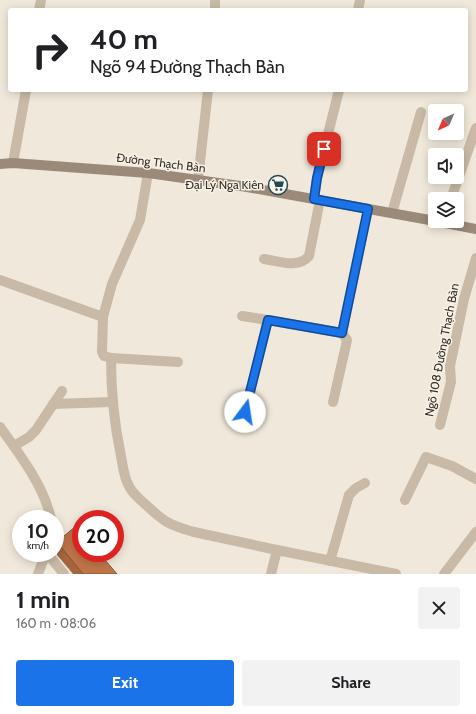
<!DOCTYPE html>
<meta charset="utf-8">
<style>
:root{--surface:#fff;--page:#f2f2f2;--text:#202124;--muted:#757577;--accent:#1a73e8}
body{margin:0;font-family:Cabin,sans-serif;background:var(--page);color:var(--text);height:100vh;display:flex;flex-direction:column;font-size:15px;white-space:nowrap}
*{box-sizing:border-box;margin:0}
p{font-size:13px;color:var(--muted)}
.icon{flex:none;width:22px;height:22px;fill:none;stroke:currentColor;stroke-width:2;stroke-linecap:round;stroke-linejoin:round}
.map{position:relative;height:574px;overflow:hidden}
.panel{display:flex;flex-direction:column;background:var(--surface);flex:1}
.panel>*{flex:none}
.guide{position:absolute;left:8px;top:8px;width:460px;height:84px;border-radius:4px;box-shadow:0 2px 10px #0003;background:#fff;color:var(--text);overflow:hidden}
.needle{width:26px;rotate:224deg}
.tools{position:absolute;left:428px;top:104px;display:grid;gap:8px}
.tools a{display:grid;place-items:center;width:36px;height:36px;border-radius:4px;background:var(--surface);box-shadow:0 2px 10px #0003;font-size:20px}
.speed{position:absolute;left:12px;top:510px;display:flex;gap:8px;font-size:20px;font-weight:700;text-align:center}
.speed>*{display:grid;place-content:center;width:52px;height:52px;border-radius:50%;background:var(--surface);box-shadow:0 2px 10px #0003;line-height:1}
.speed small{font-size:10px;font-weight:400}
.speed .limit{border:6px solid #d22;background:#fff;color:#111}
.pin{position:absolute;display:grid;place-items:center;width:34px;height:34px;color:#fff;margin:-17px;border-radius:8px;box-shadow:0 2px 6px #0006}
.me{position:absolute;width:44px;margin:-22px;rotate:14deg;stroke-linejoin:round;filter:drop-shadow(0 0 3px #0008)}
.turn{display:flex;align-items:center;gap:14px;height:84px;padding:0 16px;font-size:18px}
.turn .icon{width:52px;height:52px;stroke-width:2.5}
.turn b{display:block;font-size:28px;line-height:34px}
.round{display:grid;place-items:center;flex:none;width:42px;height:42px;border-radius:4px;background:var(--page)}
.overview{display:flex;align-items:center;justify-content:space-between;height:68px;padding:0 16px}
h1{font-size:24px;font-weight:700;line-height:30px}
.primary-button{display:flex;gap:8px;margin-top:auto;padding:8px 16px}
.primary-button a{flex:1;height:46px;border-radius:4px;background:var(--accent);color:#fff;font-size:16px;font-weight:700;line-height:46px;text-align:center}
.primary-button a+a{background:var(--page);color:var(--text)}
.map>svg:first-child{display:block}
.lines{fill:none;stroke-linecap:round;stroke-linejoin:round}
.service{stroke:#c8baa7;stroke-width:10}
.minor{stroke:#c8baa7;stroke-width:10}
.secondary{stroke:#9b8a79;stroke-width:10}
.wall{fill:#a5653f}
.building{fill:#c07549;stroke:#865233}
.route-casing{stroke:#114b97;stroke-width:10}
.route{stroke:#1a73e8;stroke-width:7}
.labels{text-anchor:middle;stroke-width:3;stroke-linejoin:round;paint-order:stroke}
.street-label{font-size:12px;fill:#342d27;stroke:#f8f2e7}
.poi-label{font-size:12px;fill:#342d27;stroke:#f8f2e7;text-anchor:end}
</style>
<div class="map">
<svg width="476" height="574" viewBox="0 0 476 574">
<rect width="100%" height="100%" fill="#f0e9db"/>
<g class="lines">
<!-- service -->
<g class="service">
<path d="M39,10L41,0"/>
<path d="M215,10V0"/>
<path d="M358,10L360,0"/>
<path d="M13,163L26,90"/>
<path d="M148,173L140,220L112,284L103,317L102,352L104,356L111,358C111,392 114,423 121,456C123,467 124,479 130,488C134,495 140,499 145,504C164,522 169,525 194,532"/>
<path d="M198,180L208,90"/>
<path d="M314,199L317,178L339,90"/>
<path d="M451,199L476,128"/>
<path d="M392,213L421,112"/>
<path d="M264,259C279,261 298,269 309,256L320,200"/>
<path d="M0,280L103,317"/>
<path d="M242,316L268,320"/>
<path d="M111,358L178,362"/>
<path d="M333,402L346,345L347,340L342,333"/>
<path d="M53,404L112,402"/>
<path d="M245,412L268,320L342,333L368,209"/>
<path d="M440,425L451,382L450,366L464,299L476,258"/>
<path d="M14,446L29,437L36,430L62,391"/>
<path d="M405,500L426,457L452,466L476,479"/>
<path d="M47,553L64,574"/>
<path d="M330,561L349,495L356,488L365,483"/>
</g>
<!-- minor -->
<g class="minor">
<path d="M0,427C20,455 44,486 51,519"/>
<path d="M194,532L277,550L271,574"/>
<path d="M277,550L396,574"/>
<path d="M38,574L46,553"/>
<path d="M444,574L476,532"/>
</g>
<!-- secondary -->
<g class="secondary">
<path d="M0,164L13,163L148,173L247,187L435,221"/>
<path d="M435,221L476,229"/>
</g>
</g>
<!-- wall -->
<path class="wall" d="M57,542L117,574H73L57,555Z"/>
<!-- building -->
<path class="building" d="M76,526L81,531V553H99L117,574H83L57,542Z"/>
<g class="lines">
<defs>
<path id="route" d="M245,412L268,320L342,333L368,209L314,199L317,178L324,149"/>
</defs>
<!-- route casing -->
<use href="#route" class="route-casing"/>
<!-- route -->
<use href="#route" class="route"/>
</g>
<!-- icons -->
<defs>
<symbol id="supermarket-ring" viewBox="-11 -11 22 22"><circle r="9.5" fill="#f8f2e7" stroke="#1f4954" stroke-width="1.5"/><path d="M-6-5.5h2.5l.6 2H6L4.5 2H-2.5L-4.4-4H-6ZM-1.5 3.2a1.3 1.3 0 1 0 .1 0ZM3 3.2a1.3 1.3 0 1 0 .1 0Z" fill="#1f4954"/></symbol>
</defs>
<g fill-rule="evenodd">
<use href="#supermarket-ring" x="267" y="174" width="22" height="22"/>
</g>
<g class="labels">
<!-- street labels -->
<g class="street-label">
<text transform="translate(161 163) rotate(7)" y="4">Đường Thạch Bàn</text>
<text transform="translate(442 350) rotate(-79)" y="4">Ngõ 108 Đường Thạch Bàn</text>
</g>
<!-- poi labels -->
<g class="poi-label">
<text x="264" y="189">Đại Lý Nga Kiên</text>
</g>
</g>
</svg>
<div class="tools">
<a><svg class="needle" viewBox="-14 -14 28 28"><path d="M0-13l5 13h-10z" fill="#e53935"/><path d="M0 13l5-13h-10z" fill="#757577"/></svg></a>
<a><svg class="icon" aria-label="sound" viewBox="0 0 24 24"><path d="M4 9h4l5-4v14l-5-4H4zM17 9q2 3 0 6"/></svg></a>
<a><svg class="icon" aria-label="layers" viewBox="0 0 24 24"><path d="M12 4l9 5-9 5-9-5zM3 14l9 5 9-5"/></svg></a>
</div>
<div class="speed"><div>10<small>km/h</small></div><div class="limit">20</div></div>
<div class="pin" style="left:324px;top:149px;background:#d93025"><svg class="icon" aria-label="arrive" viewBox="0 0 24 24"><path d="M6 21V4h12l-3 4 3 4H6"/></svg></div>
<svg class="me" style="left:245px;top:412px" viewBox="-20 -20 40 40"><circle r="19" fill="#fff"/><path d="M0-13L10 11 0 6-10 11z" fill="#1a73e8"/></svg>
<div class="guide">
<div class="turn"><svg class="icon" aria-label="right" viewBox="0 0 24 24"><path d="M7 20v-9h11M14 6l5 5-5 5"/></svg><div><b>40 m</b>Ngõ 94 Đường Thạch Bàn</div></div>
</div>
</div>
<section class="panel">
<div class="overview"><div><h1>1 min</h1><p>160 m · 08:06</p></div><a class="round"><svg class="icon" aria-label="close" viewBox="0 0 24 24"><path d="M6 6l12 12M18 6L6 18"/></svg></a></div>
<div class="primary-button"><a>Exit</a><a>Share</a></div>
</section>
